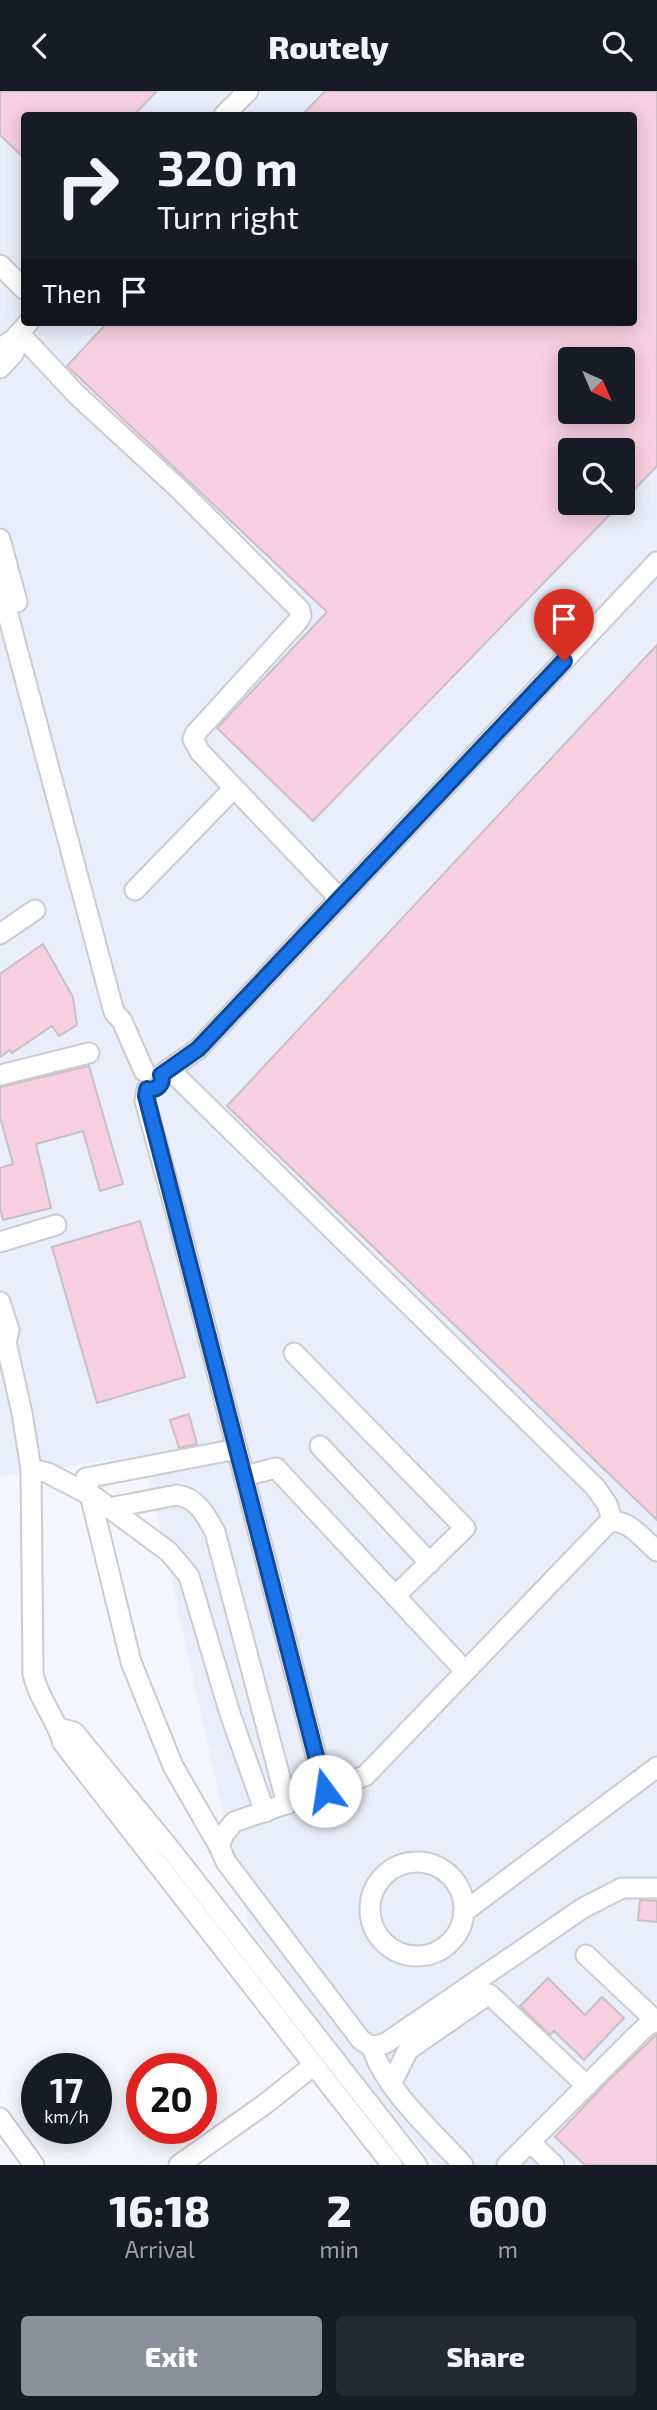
<!DOCTYPE html>
<style>
:root{--surface:#171b24;--page:#242831;--text:#f1f3f6;--muted:#9ea1a6;--accent:#8c9099}
body{margin:0;font-family:"Exo 2",sans-serif;background:var(--page);color:var(--text);height:100vh;display:flex;flex-direction:column;font-size:26px;white-space:nowrap}
*{box-sizing:border-box;margin:0}
p{font-size:23px;color:var(--muted)}
.icon{flex:none;width:38px;height:38px;fill:none;stroke:currentColor;stroke-width:2;stroke-linecap:round;stroke-linejoin:round}
.map{position:relative;height:2074px;overflow:hidden}
.drawer{display:flex;flex-direction:column;background:var(--surface);flex:1}
.drawer>*{flex:none}
.guide{position:absolute;left:21px;top:21px;width:616px;height:214px;border-radius:7px;box-shadow:0 4px 18px #0003;background:#171b24;color:var(--text);overflow:hidden}
.needle{width:46px;rotate:136deg}
.fabs{position:absolute;left:558px;top:256px;display:grid;gap:14px}
.fabs a{display:grid;place-items:center;width:77px;height:77px;border-radius:7px;background:var(--surface);box-shadow:0 4px 18px #0003;font-size:35px}
.speed{position:absolute;left:21px;top:1962px;display:flex;gap:14px;font-size:35px;font-weight:700;text-align:center}
.speed>*{display:grid;place-content:center;width:91px;height:91px;border-radius:50%;background:var(--surface);box-shadow:0 4px 18px #0003;line-height:1}
.speed small{font-size:18px;font-weight:400}
.speed .limit{border:10px solid #d22;background:#fff;color:#111}
.pin{position:absolute;display:grid;place-items:center;width:60px;height:60px;color:#fff;margin:-72px -30px;border-radius:50% 50% 50% 0;rotate:-45deg;box-shadow:0 0 7px #0007}
.pin .icon{rotate:45deg}
.me{position:absolute;width:77px;margin:-38px;rotate:346deg;stroke-linejoin:round;filter:drop-shadow(0 0 5px #0008)}
.turn{display:flex;align-items:center;gap:24px;height:147px;padding:0 21px;font-size:32px}
.turn .icon{width:91px;height:91px;stroke-width:2.5}
.turn b{display:block;font-size:49px;line-height:60px}
.then{display:flex;align-items:center;height:66px;padding:0 21px;background:#0003;gap:14px;font-size:26px}
.eta{display:flex;justify-content:space-evenly;align-items:center;height:119px;text-align:center}
.eta b{font-size:42px;font-weight:800;line-height:49px}
.cta{display:flex;gap:14px;margin-top:auto;padding:14px 21px}
.cta a{flex:1;height:80px;border-radius:7px;background:var(--accent);color:#fff;font-size:28px;font-weight:800;line-height:80px;text-align:center}
.cta a+a{background:var(--page);color:var(--text)}
header{display:flex;justify-content:space-between;align-items:center;height:91px;padding:0 21px;background:var(--surface);font-size:32px;font-weight:800}
.map>svg:first-child{display:block}
.built{fill:#eaedfa;fill-rule:evenodd}
.building{fill:#f7cfdf;stroke:#c7c1c4;stroke-width:2;fill-rule:evenodd}
.lines{fill:none;stroke-linecap:round;stroke-linejoin:round}
.minor-casing{stroke:#cbccd1;stroke-width:23}
.minor{stroke:#fff;stroke-width:19}
.route-casing{stroke:#114b97;stroke-width:18}
.route{stroke:#1a73e8;stroke-width:12}
</style>
<header><svg class="icon" aria-label="back" viewBox="0 0 24 24"><path d="M15 5l-7 7 7 7"/></svg>Routely<svg class="icon" aria-label="search" viewBox="0 0 24 24"><circle cx="10" cy="10" r="6"/><path d="M15 15l6 6"/></svg></header>
<div class="map">
<svg width="657" height="2074" viewBox="0 0 657 2074">
<rect width="100%" height="100%" fill="#f5f6fb"/>
<!-- built -->
<path class="built" d="M0,0H657V2074H436L349,1975L248,1834L144,1364L0,1385ZM24,24H634V231H24ZM570,268H623V320H570ZM570,359H623V411H570Z"/>
<!-- building -->
<g class="building">
<path d="M0,0H157L134,24H24V67L0,44Z"/>
<path d="M325,0H657V375L623,410V359H570V411H622L313,730L217,637L327,521L67,275L108,231H634V24H302ZM570,268H623V320H570Z"/>
<path d="M657,554V1429L227,1015Z"/>
<path d="M43,853L73,906L77,934L59,945L52,935L12,962L10,959L0,966V883Z"/>
<path d="M89,975L123,1093L100,1100L83,1040L36,1053L51,1117L3,1129L0,1117V1077L13,1073L0,1026V996Z"/>
<path d="M140,1130L185,1286L97,1312L52,1156Z"/>
<path d="M189,1323L197,1353L179,1357L170,1329Z"/>
<path d="M640,1809L657,1810V1831L638,1829Z"/>
<path d="M548,1887L585,1924L602,1906L624,1927L584,1969L554,1940L550,1944L520,1915Z"/>
<path d="M657,1943V2074H585L555,2046L608,1990Z"/>
</g>
<g class="lines">
<defs>
<g id="minor">
<path d="M224,24L248,0"/>
<path d="M0,174L24,198"/>
<path d="M19,242L77,304L179,398L300,519L301,525L297,531L195,643L193,648L200,661L339,807"/>
<path d="M0,257L14,248L29,231"/>
<path d="M0,277L14,262V248"/>
<path d="M0,448L17,511"/>
<path d="M0,494L114,921L122,930L144,980"/>
<path d="M135,799L234,697"/>
<path d="M0,843L35,819"/>
<path d="M169,978L595,1396L607,1413L613,1431"/>
<path d="M0,984L89,962"/>
<path d="M161,984L198,958L657,471"/>
<path d="M147,998L145,1010L178,1129L325,1700"/>
<path d="M0,1151L56,1134"/>
<path d="M0,1211L9,1239L6,1251L22,1322L31,1378L33,1583C39,1610 56,1626 63,1652L392,2074"/>
<path d="M294,1262L465,1437L395,1505"/>
<path d="M320,1355L430,1472"/>
<path d="M31,1378L48,1382L96,1407L169,1461L189,1485L230,1623L265,1721"/>
<path d="M244,1385L276,1377L465,1580"/>
<path d="M109,1417L177,1404C197,1407 206,1424 215,1441L287,1713"/>
<path d="M657,1460C643,1448 628,1427 609,1431L365,1685L234,1731L224,1743L219,1755L226,1771L361,1949L372,1956L386,1952L583,1817L622,1797H657"/>
<path d="M59,1637L74,1641L170,1758L417,2074"/>
<path d="M219,1755L173,1675L131,1571L86,1387L237,1358"/>
<circle cx="417" cy="1818" r="47"/>
<path d="M464,1821L657,1676"/>
<path d="M586,1864L656,1930"/>
<path d="M372,1956C384,1997 434,2042 463,2074"/>
<path d="M391,1993L408,1959L489,1903L587,1995"/>
<path d="M0,2027L34,2074"/>
<path d="M531,2052L554,2074"/>
<path d="M179,2074L265,2013L314,1974"/>
<path d="M507,2074L637,1944L648,1934L657,1930"/>
</g>
</defs>
<!-- minor casing -->
<use href="#minor" class="minor-casing"/>
<!-- minor -->
<use href="#minor" class="minor"/>
</g>
<g class="lines">
<defs>
<path id="route" d="M325,1700L146,1005L147,998C157,1000 164,993 161,984L198,958L564,570"/>
</defs>
<!-- route casing -->
<use href="#route" class="route-casing"/>
<!-- route -->
<use href="#route" class="route"/>
</g>
</svg>
<div class="fabs">
<a><svg class="needle" viewBox="-14 -14 28 28"><path d="M0-13l5 13h-10z" fill="#e53935"/><path d="M0 13l5-13h-10z" fill="#9ea1a6"/></svg></a>
<a><svg class="icon" aria-label="search" viewBox="0 0 24 24"><circle cx="10" cy="10" r="6"/><path d="M15 15l6 6"/></svg></a>
</div>
<div class="speed"><div>17<small>km/h</small></div><div class="limit">20</div></div>
<div class="pin" style="left:564px;top:570px;background:#d93025"><svg class="icon" aria-label="arrive" viewBox="0 0 24 24"><path d="M6 21V4h12l-3 4 3 4H6"/></svg></div>
<svg class="me" style="left:325px;top:1700px" viewBox="-20 -20 40 40"><circle r="19" fill="#fff"/><path d="M0-13L10 11 0 6-10 11z" fill="#1a73e8"/></svg>
<div class="guide">
<div class="turn"><svg class="icon" aria-label="right" viewBox="0 0 24 24"><path d="M7 20v-9h11M14 6l5 5-5 5"/></svg><div><b>320 m</b>Turn right</div></div>
<div class="then">Then<svg class="icon" aria-label="arrive" viewBox="0 0 24 24"><path d="M6 21V4h12l-3 4 3 4H6"/></svg></div>
</div>
</div>
<section class="drawer">
<div class="eta">
<div><b>16:18</b><p>Arrival</p></div>
<div><b>2</b><p>min</p></div>
<div><b>600</b><p>m</p></div>
</div>
<div class="cta"><a>Exit</a><a>Share</a></div>
</section>
